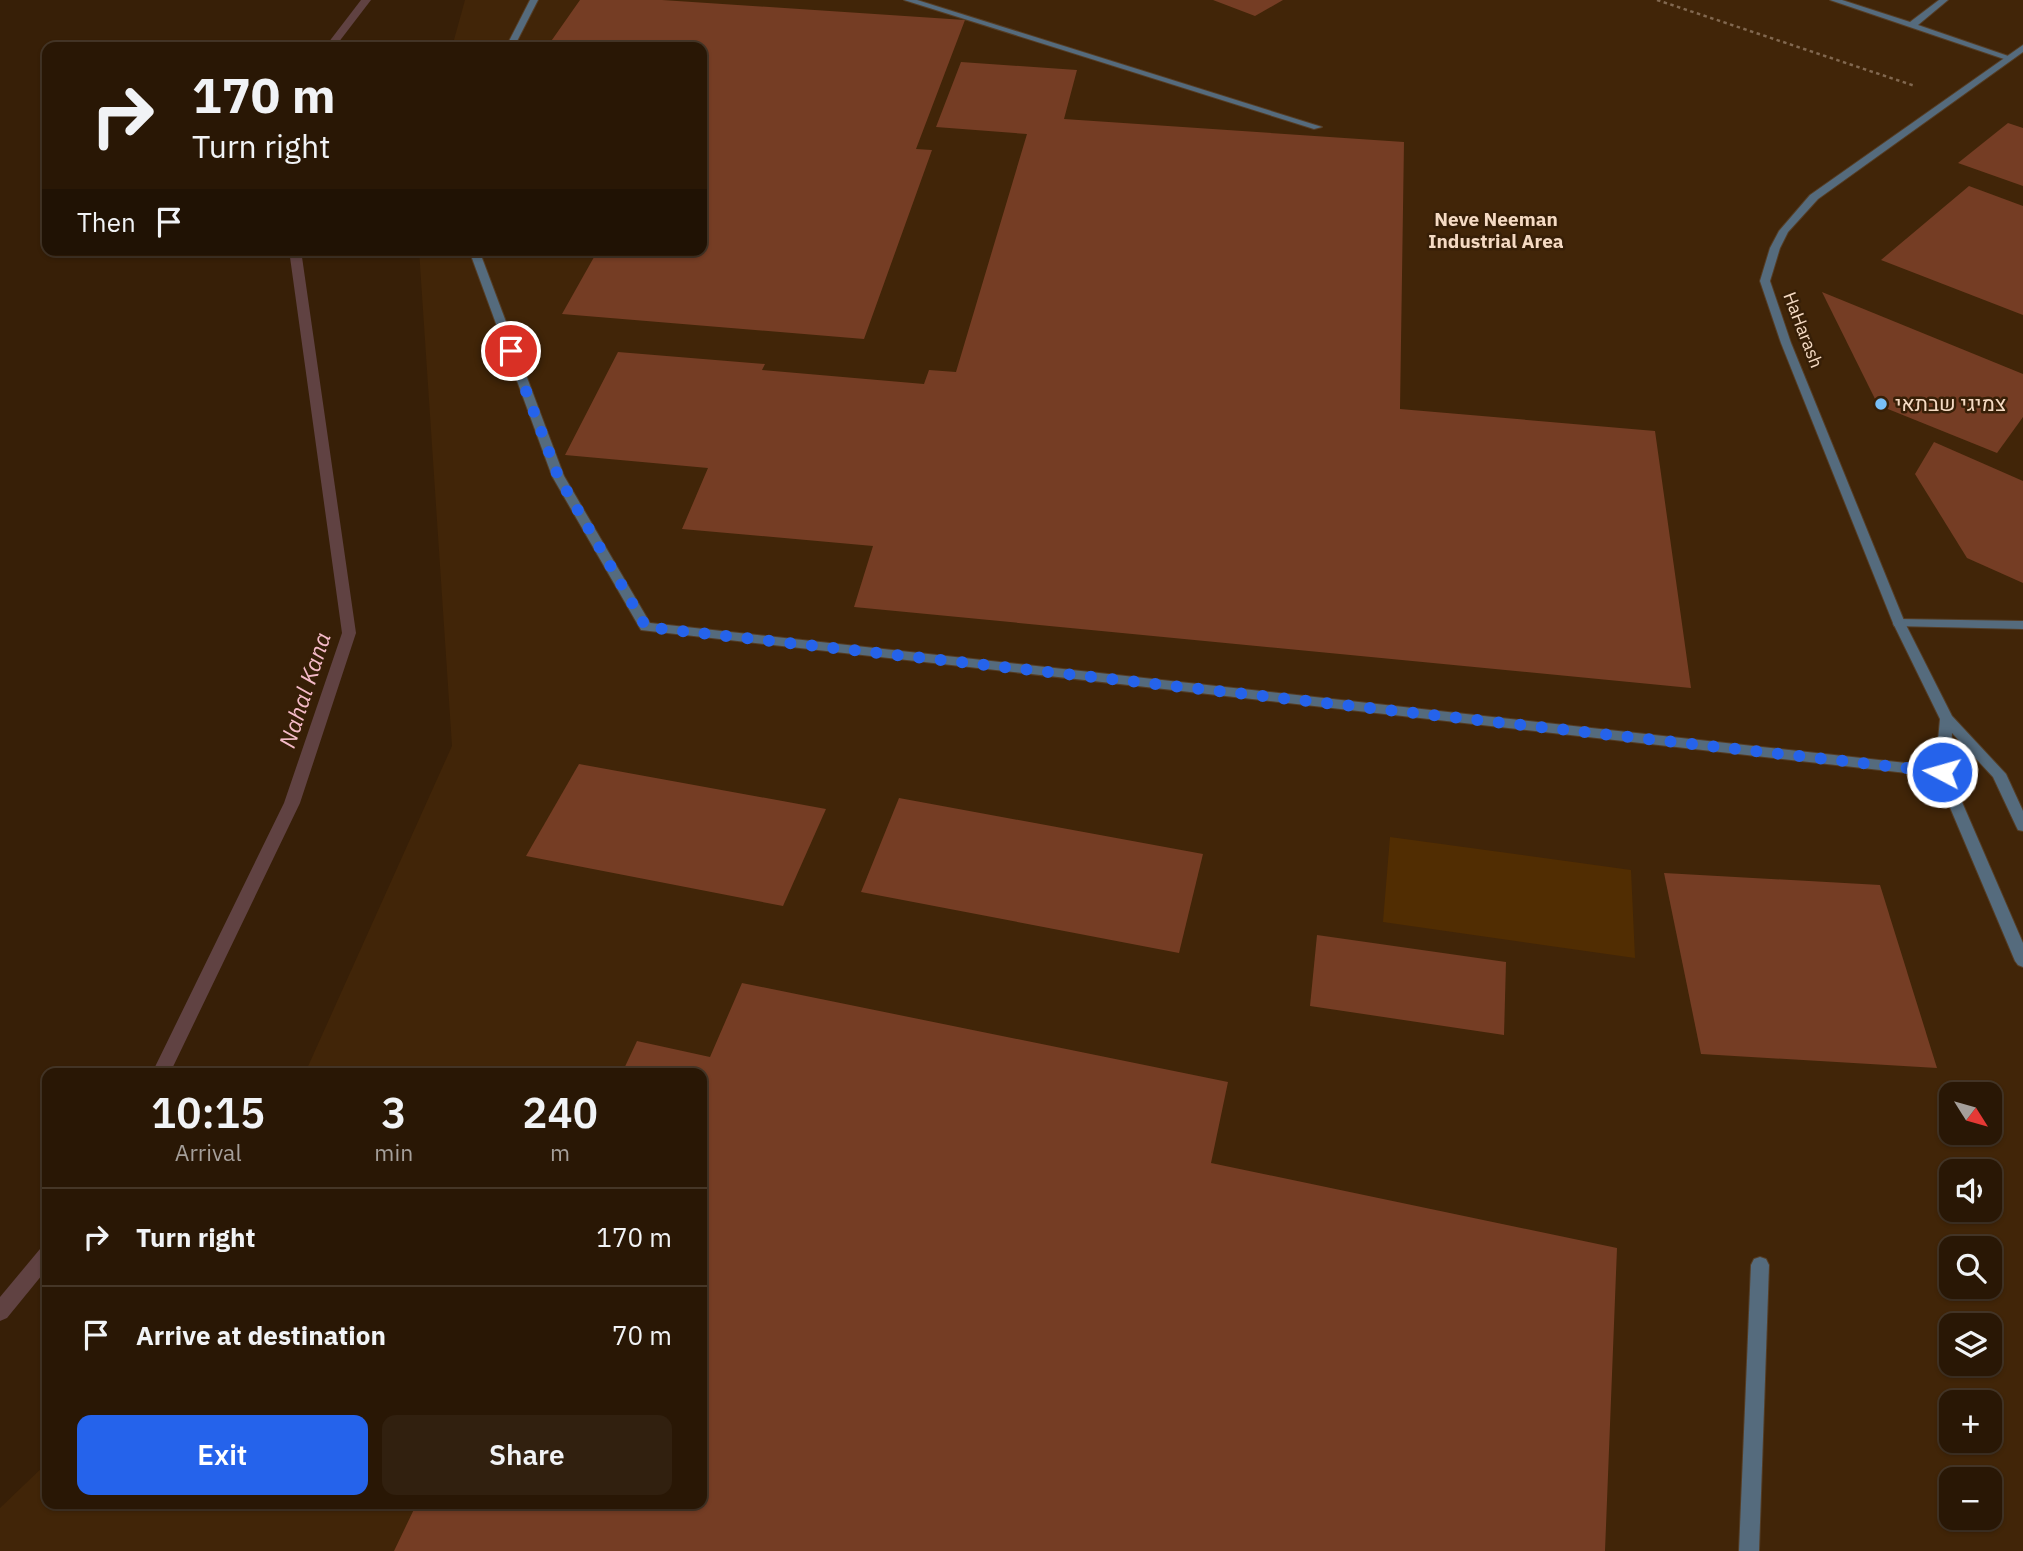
<!DOCTYPE html>
<meta charset="utf-8">
<style>
:root{--surface:#291705;--page:#31200f;--text:#f1f3f6;--muted:#a59f9a;--line:#453627;--accent:#2563eb}
body{margin:0;font-family:"IBM Plex Sans",Heebo,sans-serif;background:var(--page);color:var(--text);height:100vh;display:flex;flex-direction:column;font-size:26px;white-space:nowrap}
*{box-sizing:border-box;margin:0}
p{font-size:23px;color:var(--muted)}
.icon{flex:none;width:38px;height:38px;fill:none;stroke:currentColor;stroke-width:2;stroke-linecap:round;stroke-linejoin:round}
.map{position:relative;flex:1;overflow:hidden}
.side{position:absolute;left:42px;top:1068px;width:665px;height:441px;display:flex;flex-direction:column;background:var(--surface);border-radius:14px;box-shadow:0 2px 5px #0004,0 0 0 2px var(--line)}
.side>*{flex:none}
.top-card{position:absolute;left:42px;top:42px;width:665px;height:214px;border-radius:14px;box-shadow:0 2px 5px #0004,0 0 0 2px var(--line);background:#291705;color:var(--text);overflow:hidden}
.needle{width:46px;rotate:127deg}
.controls{position:absolute;left:1939px;top:1082px;display:grid;gap:14px}
.controls a{display:grid;place-items:center;width:63px;height:63px;border-radius:14px;background:var(--surface);box-shadow:0 2px 5px #0004,0 0 0 2px var(--line);font-size:35px}
.pin{position:absolute;display:grid;place-items:center;width:60px;height:60px;color:#fff;margin:-30px;border:4px solid #fff;border-radius:50%;box-shadow:0 2px 7px #0007}
.me{position:absolute;width:77px;margin:-38px;rotate:276deg;stroke-linejoin:round;filter:drop-shadow(0 0 5px #0008)}
.turn{display:flex;align-items:center;gap:24px;height:147px;padding:0 35px;font-size:32px}
.turn .icon{width:91px;height:91px;stroke-width:2.5}
.turn b{display:block;font-size:49px;line-height:60px}
.then{display:flex;align-items:center;height:66px;padding:0 35px;background:#0003;gap:14px;font-size:26px}
.eta{display:flex;justify-content:space-evenly;align-items:center;height:119px;text-align:center}
.eta b{font-size:42px;font-weight:600;line-height:49px}
.primary-button{display:flex;gap:14px;margin-top:auto;padding:14px 35px}
.primary-button a{flex:1;height:80px;border-radius:14px;background:var(--accent);color:#fff;font-size:28px;font-weight:600;line-height:80px;text-align:center}
.primary-button a+a{background:var(--page);color:var(--text)}
ul{padding:0;list-style:none}
li{display:flex;align-items:center;gap:21px;height:98px;padding:0 35px;border-top:2px solid var(--line)}
li div{flex:1}
li b{display:block;font-size:26px}
li em{font-style:normal}
.map>svg:first-child{display:block}
.built{fill:#412508;fill-rule:evenodd}
.green{fill:#512d02}
.lines{fill:none;stroke-linecap:round;stroke-linejoin:round}
.stream{fill:#604242;fill-rule:evenodd}
.building{fill:#753d24}
.service-casing{stroke:#553d25;stroke-width:2}
.minor-casing{stroke:#553d25;stroke-width:2}
.path{stroke:#816850;stroke-width:2.5;stroke-dasharray:3.5 3.5;stroke-linecap:butt}
.service{fill:#556b7d;fill-rule:evenodd}
.minor{fill:#556b7d;fill-rule:evenodd}
.route{stroke:#2563eb;stroke-width:12;stroke-dasharray:0 21.6}
.poi-dot{fill:#78bff7;stroke:#371f07;stroke-width:2.5}
.labels{text-anchor:middle;stroke-width:5;stroke-linejoin:round;paint-order:stroke}
.far-street-label{font-size:18px;fill:#f5dac3;stroke:#371f07}
.far-neighbourhood-label{font-size:19px;font-weight:bold;fill:#f5dac3;stroke:#371f07}
.poi-label{font-size:21px;fill:#f5dac3;stroke:#371f07;text-anchor:start}
.water-label{font-size:23px;font-style:italic;fill:#f6bbc9;stroke:#371f07}
</style>
<div class="map">
<svg width="2023" height="1551" viewBox="0 0 2023 1551">
<rect width="100%" height="100%" fill="#371f07"/>
<!-- built -->
<path class="built" d="M465,0H2023V1551H0V1508L47,1463V1503H702V1073H305L452,746L419,250H702V47H452ZM1951,1094H1990V1132H1951ZM1951,1171H1990V1209H1951ZM1951,1248H1990V1286H1951ZM1951,1325H1990V1363H1951ZM1951,1402H1990V1440H1951ZM1951,1479H1990V1517H1951Z"/>
<!-- green -->
<path class="green" d="M1390,837L1631,870L1635,958L1383,922Z"/>
<g class="lines">
<!-- stream -->
<g class="stream">
<path d="M361,0H371L335,47H325Z"/>
<path d="M289,250H301L356,633L300,803L170,1073H152L284,803L342,633Z"/>
<path d="M47,1246V1269L7,1318L0,1321V1297L40,1249Z"/>
</g>
</g>
<!-- building -->
<g class="building">
<path d="M580,0H662L965,20L916,149L932,150L864,339L562,314L598,250H702V47H547Z"/>
<path d="M1213,0H1283L1255,16Z"/>
<path d="M961,62L1077,70L1064,119L1404,142L1400,409L1655,431L1691,688L854,607L873,546L682,529L708,468L565,455L618,352L765,364L762,370L924,384L929,370L956,372L1027,134L936,127Z"/>
<path d="M2008,123L2023,128V186L1958,163Z"/>
<path d="M1969,186L2023,206V315L1881,260Z"/>
<path d="M1822,292L2023,374V417L1997,453L1878,405Z"/>
<path d="M1934,442L2023,481V583L1967,558L1915,474Z"/>
<path d="M579,764L826,809L783,906L526,856Z"/>
<path d="M899,798L1203,854L1179,953L861,892Z"/>
<path d="M1664,873L1880,885L1937,1068L1701,1054Z"/>
<path d="M1317,935L1506,962L1504,1035L1310,1006Z"/>
<path d="M742,983L1228,1082L1211,1163L1617,1248L1605,1551H394L417,1503H702V1073H622L637,1041L710,1057Z"/>
</g>
<g class="lines">
<defs>
<g id="service">
<path d="M530,0H538L514,47H506Z"/>
<path d="M904,0H917L1322,127L1314,129Z"/>
<path d="M1830,0H1842L1910,22L1939,0H1948L1918,25L2014,58L2007,60Z"/>
<path d="M469,250H479L564,476L650,623L1942,767L1949,772L1942,777L641,630L552,476Z"/>
<path d="M1899,619L2023,621V629L1894,626L1893,623L1894,620Z"/>
<path d="M1760,1257L1766,1259L1769,1265L1759,1551H1739L1751,1265L1754,1259Z"/>
</g>
<path id="minor" d="M2023,45V52L1818,199L1788,232L1780,248L1770,281L1791,343L1905,623L1952,716L2006,774L2023,811V831L2018,830L2016,826L1993,777L1952,733L1949,772L2023,943V967L2018,965L2015,961L1935,772L1940,719L1893,623L1781,343L1760,281L1770,248L1779,231L1810,195Z"/>
</defs>
<!-- service casing -->
<use href="#service" class="service-casing"/>
<!-- minor casing -->
<use href="#minor" class="minor-casing"/>
<!-- path -->
<path class="path" d="M1657,0L1915,86"/>
<!-- service -->
<use href="#service" class="service"/>
<!-- minor -->
<use href="#minor" class="minor"/>
</g>
<g class="lines">
<!-- route -->
<path class="route" d="M511,351L558,476L646,627L1942,772"/>
</g>
<!-- markers -->
<circle class="poi-dot" cx="1881" cy="404" r="7"/>
<g class="labels">
<!-- far-street labels -->
<g class="far-street-label">
<text transform="translate(1803 330) rotate(69)" y="6">HaHarash</text>
</g>
<!-- far-neighbourhood labels -->
<g class="far-neighbourhood-label">
<text x="1496" y="226">Neve Neeman<tspan x="1496" dy="22">Industrial Area</tspan></text>
</g>
<!-- poi labels -->
<g class="poi-label">
<text x="1895" y="411">צמיגי שבתאי</text>
</g>
<!-- water labels -->
<g class="water-label">
<text transform="translate(305 690) rotate(-72)" y="8">Nahal Kana</text>
</g>
</g>
</svg>
<div class="controls">
<a><svg class="needle" viewBox="-14 -14 28 28"><path d="M0-13l5 13h-10z" fill="#e53935"/><path d="M0 13l5-13h-10z" fill="#a59f9a"/></svg></a>
<a><svg class="icon" aria-label="sound" viewBox="0 0 24 24"><path d="M4 9h4l5-4v14l-5-4H4zM17 9q2 3 0 6"/></svg></a>
<a><svg class="icon" aria-label="search" viewBox="0 0 24 24"><circle cx="10" cy="10" r="6"/><path d="M15 15l6 6"/></svg></a>
<a><svg class="icon" aria-label="layers" viewBox="0 0 24 24"><path d="M12 4l9 5-9 5-9-5zM3 14l9 5 9-5"/></svg></a>
<a>+</a>
<a>−</a>
</div>
<div class="pin" style="left:511px;top:351px;background:#d93025"><svg class="icon" aria-label="arrive" viewBox="0 0 24 24"><path d="M6 21V4h12l-3 4 3 4H6"/></svg></div>
<svg class="me" style="left:1942px;top:772px" viewBox="-20 -20 40 40"><circle r="17" fill="#2563eb" stroke="#fff" stroke-width="3"/><path d="M0-11L8 9 0 5-8 9z" fill="#fff"/></svg>
<div class="top-card">
<div class="turn"><svg class="icon" aria-label="right" viewBox="0 0 24 24"><path d="M7 20v-9h11M14 6l5 5-5 5"/></svg><div><b>170 m</b>Turn right</div></div>
<div class="then">Then<svg class="icon" aria-label="arrive" viewBox="0 0 24 24"><path d="M6 21V4h12l-3 4 3 4H6"/></svg></div>
</div>
<section class="side">
<div class="eta">
<div><b>10:15</b><p>Arrival</p></div>
<div><b>3</b><p>min</p></div>
<div><b>240</b><p>m</p></div>
</div>
<ul>
<li><svg class="icon" aria-label="right" viewBox="0 0 24 24"><path d="M7 20v-9h11M14 6l5 5-5 5"/></svg><div><b>Turn right</b></div><em>170 m</em></li>
<li><svg class="icon" aria-label="arrive" viewBox="0 0 24 24"><path d="M6 21V4h12l-3 4 3 4H6"/></svg><div><b>Arrive at destination</b></div><em>70 m</em></li>
</ul>
<div class="primary-button"><a>Exit</a><a>Share</a></div>
</section>
</div>
